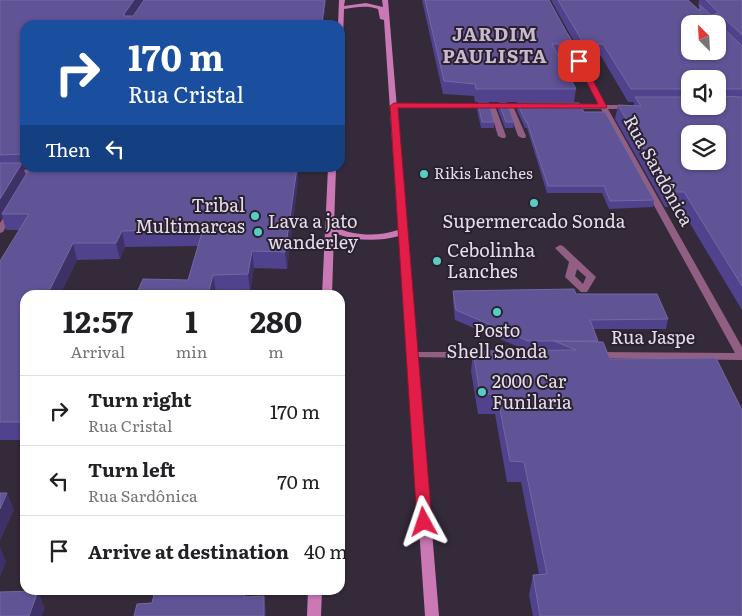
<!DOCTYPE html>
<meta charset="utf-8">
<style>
:root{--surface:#fff;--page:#f2f2f2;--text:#202124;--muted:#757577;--line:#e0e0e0}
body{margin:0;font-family:Literata,serif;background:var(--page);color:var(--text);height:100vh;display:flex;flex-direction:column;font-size:19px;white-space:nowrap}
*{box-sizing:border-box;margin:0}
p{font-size:16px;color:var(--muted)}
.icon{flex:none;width:28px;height:28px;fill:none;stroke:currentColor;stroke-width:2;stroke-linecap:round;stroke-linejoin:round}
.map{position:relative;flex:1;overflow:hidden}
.sheet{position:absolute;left:20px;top:290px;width:325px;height:305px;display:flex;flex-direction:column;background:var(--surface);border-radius:15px;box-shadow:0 1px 4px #0004}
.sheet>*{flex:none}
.banner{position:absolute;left:20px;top:20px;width:325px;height:152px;border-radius:15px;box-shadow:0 1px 4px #0004;background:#1a4fa0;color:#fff;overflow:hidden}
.needle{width:32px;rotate:336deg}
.fabs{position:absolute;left:681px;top:15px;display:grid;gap:10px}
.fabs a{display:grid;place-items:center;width:45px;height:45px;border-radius:10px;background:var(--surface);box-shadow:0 1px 4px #0004;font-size:25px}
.pin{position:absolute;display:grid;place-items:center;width:42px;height:42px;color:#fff;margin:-21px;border-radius:10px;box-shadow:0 2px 8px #0006}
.me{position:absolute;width:55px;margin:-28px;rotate:355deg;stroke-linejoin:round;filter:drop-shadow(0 0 4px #0008)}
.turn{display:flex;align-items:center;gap:18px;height:105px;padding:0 25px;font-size:22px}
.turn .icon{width:65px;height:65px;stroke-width:2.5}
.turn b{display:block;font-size:35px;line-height:42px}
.then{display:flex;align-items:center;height:48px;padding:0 25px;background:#0003;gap:10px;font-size:19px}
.eta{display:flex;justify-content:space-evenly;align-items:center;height:85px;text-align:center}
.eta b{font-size:30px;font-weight:700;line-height:35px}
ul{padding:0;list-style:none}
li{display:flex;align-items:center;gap:15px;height:70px;padding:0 25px;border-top:1px solid var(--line)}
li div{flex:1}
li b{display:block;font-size:19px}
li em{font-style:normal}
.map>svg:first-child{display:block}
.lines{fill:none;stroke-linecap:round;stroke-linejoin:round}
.lane{fill:#925f84;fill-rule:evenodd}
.street{fill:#925f84;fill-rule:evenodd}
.secondary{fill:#cb79b5;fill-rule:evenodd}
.wall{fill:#50428c;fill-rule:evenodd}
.shaded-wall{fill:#3e3167}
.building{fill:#605396;stroke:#7568a3;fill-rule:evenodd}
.route{fill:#e11d48;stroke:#92132f}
.poi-dot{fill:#56cec3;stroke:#2a202f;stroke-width:2}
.labels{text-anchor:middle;stroke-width:4;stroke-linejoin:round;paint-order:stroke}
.far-poi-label{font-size:15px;fill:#e4dee8;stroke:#2a202f;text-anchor:start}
.street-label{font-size:18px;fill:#e4dee8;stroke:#2a202f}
.poi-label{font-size:18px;fill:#e4dee8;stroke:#2a202f;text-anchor:start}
.far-district-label{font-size:19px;font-weight:bold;letter-spacing:1px;fill:#c8bbcf;stroke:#2a202f}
</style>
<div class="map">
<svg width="742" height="616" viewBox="0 0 742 616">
<rect width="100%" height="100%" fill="#342a3a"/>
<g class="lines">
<!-- lane -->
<g class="lane">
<path d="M492,104L495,106L506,136L505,138H502L498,136L489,106Z"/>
<path d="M508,105L513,106L526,136L525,138H522L518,136L507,106Z"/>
<path d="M560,245L563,246L596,277L587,292H581L565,277L569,262L555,248ZM577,269L586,277L583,284L575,276Z"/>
</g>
<!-- street -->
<g class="street">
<path d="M566,33L569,35L605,105H630L633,107L630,109H608L742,347V360L596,358L591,355L596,352L735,353L601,109H567L564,107L567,105H599L563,35Z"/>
<path d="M530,104L532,105V107L394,108L391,106L394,104Z"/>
<path d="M280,168H334L335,169L331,171L283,172L279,170Z"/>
<path d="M41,169H44V173L0,174V170Z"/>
<path d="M11,208L15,211L3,232L0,233V223L8,209Z"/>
<path d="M413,352H484L489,355L484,358L409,357L408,355L409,353Z"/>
</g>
<!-- secondary -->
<g class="secondary">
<path d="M339,0H345L344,6L366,3L383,7L382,0H388L439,616H425L399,236C376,242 356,241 334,233L332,295H322L328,168H336L334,227C356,236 376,237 398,230L384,20L380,19L378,9C367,5 356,7 344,9L343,39L340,41V25H338Z"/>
<path d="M308,590H322L321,616H307Z"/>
</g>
</g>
<!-- wall -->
<g class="wall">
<path d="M0,0H143L131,16L326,0L323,25H25V167H23L25,175L297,168L298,181L287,269L254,268L250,291L216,292L215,295H136L188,280L198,246L125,247L120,259L77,260L60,295H25V440H0V261L19,230H6L2,216L0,219Z"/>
<path d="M422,0H549L573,44L571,56H558L576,89L574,102H475L474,96L443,94Z"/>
<path d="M551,0H688L699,10L700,7L698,6L699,0H742V310L680,207H665L615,119L618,105L634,106V102H628L601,56H582ZM690,79L718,106H690Z"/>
<path d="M478,103L494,122V128H481L477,110Z"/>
<path d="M499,103L514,122L513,128H505L498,110Z"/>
<path d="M517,103L584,112L654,200L653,207L609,209L602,193H547L527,128H525L517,110Z"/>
<path d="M453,291L576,294L668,319L666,329H594L597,342L610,359L742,616H533L529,595L533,575L539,574L521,482H507L495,414H478L471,371L473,351L526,350L455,320L453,301Z"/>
</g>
<!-- shaded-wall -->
<g class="shaded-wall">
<path d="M134,0H143L125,24L124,14Z"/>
<path d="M325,0H326L323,25H322Z"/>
<path d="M721,89L718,102V103V92Z"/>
<path d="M22,163L26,176L2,214V216L0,219V199Z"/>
<path d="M297,168L298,181L287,269L285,252Z"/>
<path d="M122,231L125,247L120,259L116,243Z"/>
<path d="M73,243L77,260L60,295H47Z"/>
<path d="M252,251L254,268L250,291L248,274Z"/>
<path d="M213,275L216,292L215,295H208Z"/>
<path d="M7,493L14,510L0,541V509Z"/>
<path d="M0,546L6,562L0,577Z"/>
<path d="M245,590H249L246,610L244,597Z"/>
<path d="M38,591L45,608L42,616H29Z"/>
<path d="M264,596L266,609V616H264Z"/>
</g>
<!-- building -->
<g class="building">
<path d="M0,0H134L124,14V16H133L144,0H325L322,22H319V25H25V154L0,155Z"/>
<path d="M425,0H549L573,44H552L576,89H476L475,84L444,81Z"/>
<path d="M558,0H688L700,11V5L711,15L719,13L706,0H742V35L722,16H719V24L742,46V89H721L718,92V79H690V89H631L603,44H584ZM690,24H718V51H690Z"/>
<path d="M718,94L719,96L742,97V286L684,192H669L618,105L641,106L635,97H690V106H718ZM690,134H718V161H690Z"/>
<path d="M478,103H489L494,122H482Z"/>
<path d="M499,103H507L514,122H506Z"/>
<path d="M517,103H579L584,112H605L654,200L610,201L604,186H548L527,122H526Z"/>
<path d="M0,163H22L0,199Z"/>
<path d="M30,168H297L285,252L252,251L248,274L213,275L208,295H136L143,279L188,280L203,229L122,231L116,243H73L47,295H25V422H0V261L29,214H2Z"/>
<path d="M574,289L576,294H657L668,319L590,320L598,341H528L456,310L453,291Z"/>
<path d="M554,341L603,342L610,359L716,358L742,410V616H540L533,575L547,574L524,462L510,461L497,394H480L473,351L576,350Z"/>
<path d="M0,493H7L0,509Z"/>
<path d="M155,590H245L244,597L264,596V616H134L137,604L152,603Z"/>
<path d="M38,591L29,616H0V592Z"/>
</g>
<!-- route -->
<path class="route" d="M579,59L583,61L607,107L606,108H398L432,522L430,526L424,528L419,526L417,522L390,106L394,103L598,104L576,61Z"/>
<!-- markers -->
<g class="poi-dot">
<circle cx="424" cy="174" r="5"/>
<circle cx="534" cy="203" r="5"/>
<circle cx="255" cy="216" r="5"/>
<circle cx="258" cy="232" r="5"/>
<circle cx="437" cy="261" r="5"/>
<circle cx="497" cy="312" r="5"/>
<circle cx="482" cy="392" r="5"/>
</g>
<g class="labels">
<!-- far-poi labels -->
<g class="far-poi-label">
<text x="434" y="179">Rikis Lanches</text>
</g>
<!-- street labels -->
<g class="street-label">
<text transform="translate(658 171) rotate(61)" y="6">Rua Sardônica</text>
<text x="653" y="344">Rua Jaspe</text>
</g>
<!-- poi labels -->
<g class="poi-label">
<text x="245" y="212" text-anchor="end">Tribal<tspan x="245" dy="21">Multimarcas</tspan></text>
<text x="268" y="228">Lava a jato<tspan x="268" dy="21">wanderley</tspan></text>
<text x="534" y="228" text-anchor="middle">Supermercado Sonda</text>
<text x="447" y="257">Cebolinha<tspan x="447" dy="21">Lanches</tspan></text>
<text x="497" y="337" text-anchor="middle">Posto<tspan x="497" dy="21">Shell Sonda</tspan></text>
<text x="492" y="388">2000 Car<tspan x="492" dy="21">Funilaria</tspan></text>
</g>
<!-- far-district labels -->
<g class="far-district-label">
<text x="495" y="41">JARDIM<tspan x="495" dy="22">PAULISTA</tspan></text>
</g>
</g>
</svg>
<div class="fabs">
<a><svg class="needle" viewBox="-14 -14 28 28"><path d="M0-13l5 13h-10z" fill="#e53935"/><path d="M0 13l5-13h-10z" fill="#757577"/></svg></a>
<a><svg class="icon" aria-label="sound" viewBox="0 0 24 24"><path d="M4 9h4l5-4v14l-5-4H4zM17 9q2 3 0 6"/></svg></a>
<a><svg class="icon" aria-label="layers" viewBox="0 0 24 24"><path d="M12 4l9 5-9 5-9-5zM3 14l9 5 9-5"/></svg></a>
</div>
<div class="pin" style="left:579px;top:61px;background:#d93025"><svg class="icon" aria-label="arrive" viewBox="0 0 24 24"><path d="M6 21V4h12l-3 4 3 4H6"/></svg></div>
<svg class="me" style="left:424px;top:522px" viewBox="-20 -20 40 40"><path d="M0-17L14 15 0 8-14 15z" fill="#e11d48" stroke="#fff" stroke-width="4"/></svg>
<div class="banner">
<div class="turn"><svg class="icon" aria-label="right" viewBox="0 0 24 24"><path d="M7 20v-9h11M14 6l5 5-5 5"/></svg><div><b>170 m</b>Rua Cristal</div></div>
<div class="then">Then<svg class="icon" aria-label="left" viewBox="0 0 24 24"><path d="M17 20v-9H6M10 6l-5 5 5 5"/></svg></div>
</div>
<section class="sheet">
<div class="eta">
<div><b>12:57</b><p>Arrival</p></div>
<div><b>1</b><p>min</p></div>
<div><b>280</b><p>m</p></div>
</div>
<ul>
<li><svg class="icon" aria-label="right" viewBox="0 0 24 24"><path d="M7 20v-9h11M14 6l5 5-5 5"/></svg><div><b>Turn right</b><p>Rua Cristal</p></div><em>170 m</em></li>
<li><svg class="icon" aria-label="left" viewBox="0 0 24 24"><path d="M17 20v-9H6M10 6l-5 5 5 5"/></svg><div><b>Turn left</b><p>Rua Sardônica</p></div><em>70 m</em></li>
<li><svg class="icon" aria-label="arrive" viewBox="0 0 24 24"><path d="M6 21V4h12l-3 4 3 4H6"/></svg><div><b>Arrive at destination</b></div><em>40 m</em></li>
</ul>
</section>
</div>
